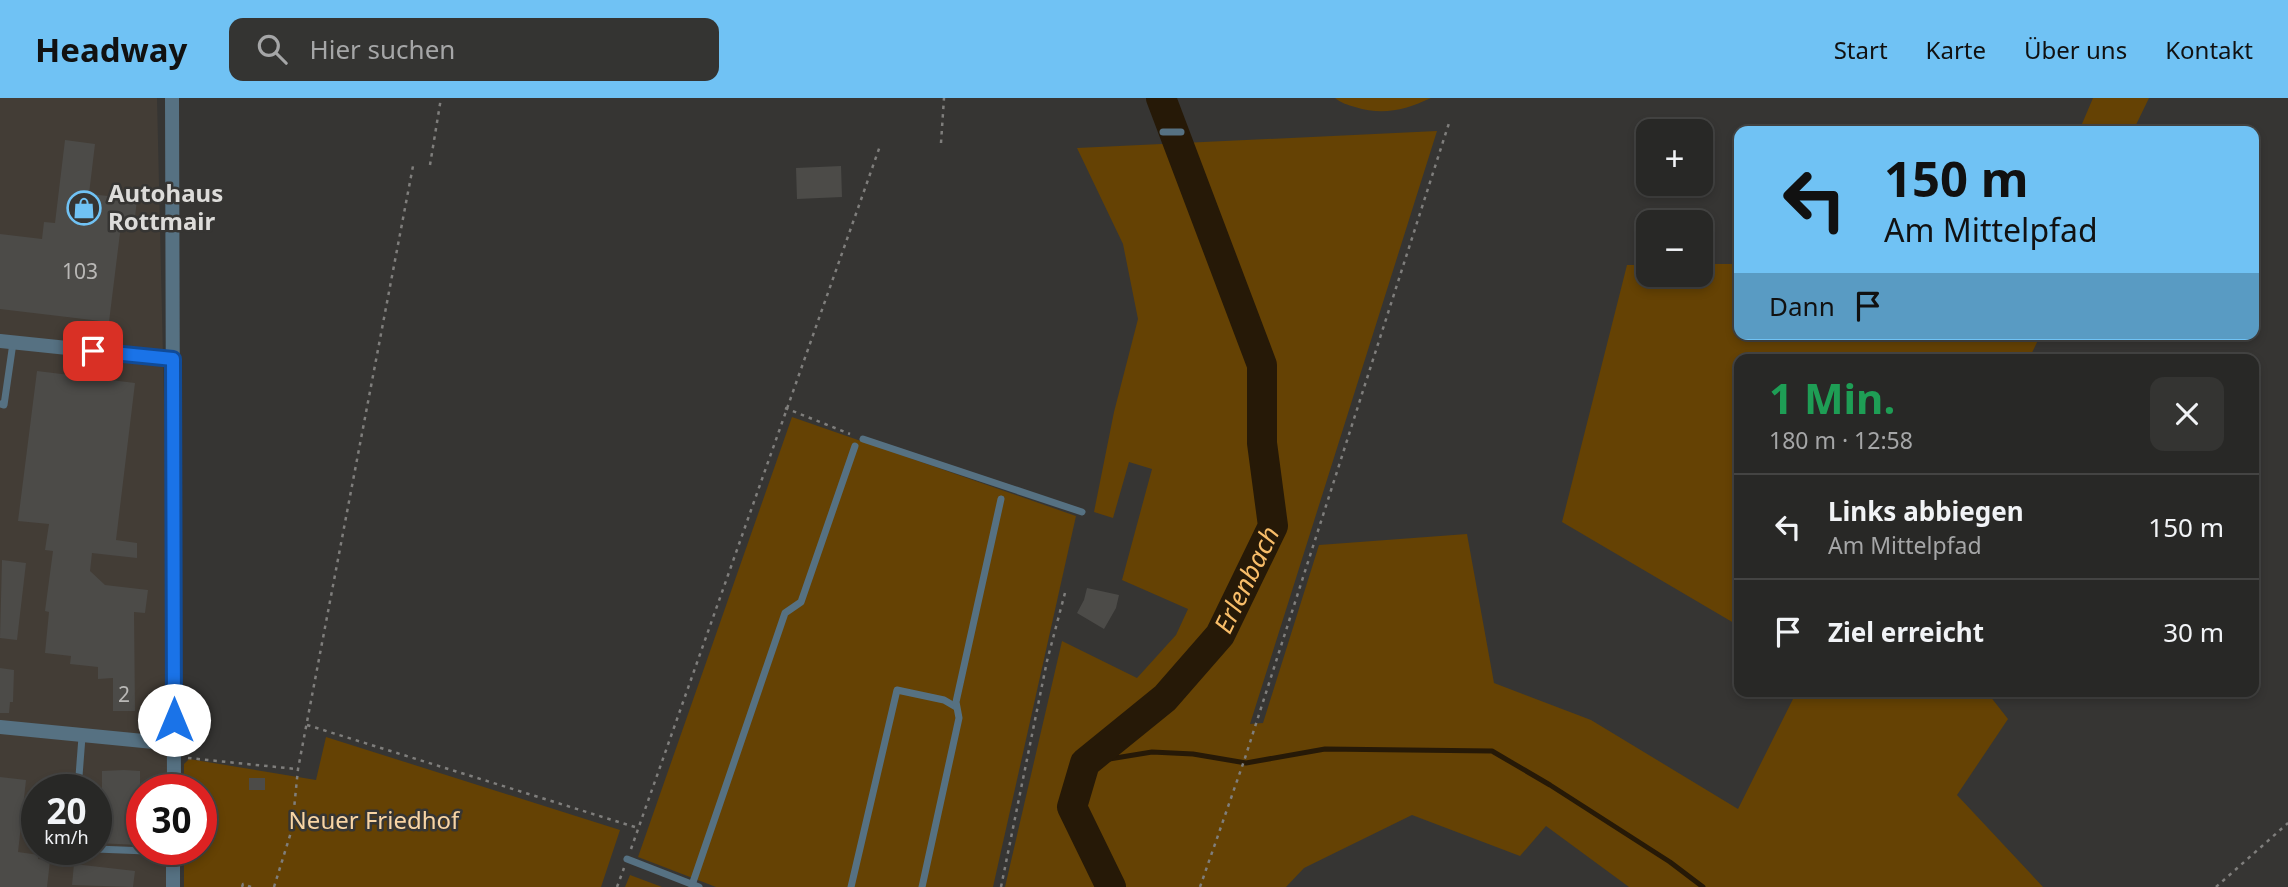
<!DOCTYPE html>
<html lang="de">
<meta charset="utf-8">
<style>
:root{--surface:#282826;--page:#343432;--text:#f1f3f6;--muted:#a5a6a7;--line:#444443;--accent:#70c2f4}
body{margin:0;font-family:"Noto Sans",sans-serif;background:var(--page);color:var(--text);height:100vh;display:flex;flex-direction:column;font-size:26px;white-space:nowrap}
*{box-sizing:border-box;margin:0}
p{font-size:23px;color:var(--muted)}
.icon{flex:none;width:38px;height:38px;fill:none;stroke:currentColor;stroke-width:2;stroke-linecap:round;stroke-linejoin:round}
.map{position:relative;flex:1;overflow:hidden}
.panel{position:absolute;left:1734px;top:256px;width:525px;height:343px;display:flex;flex-direction:column;background:var(--surface);border-radius:14px;box-shadow:0 4px 10px #0003,0 0 0 2px var(--line)}
.panel>*{flex:none}
.top-card{position:absolute;left:1734px;top:28px;width:525px;height:214px;border-radius:14px;box-shadow:0 4px 10px #0003,0 0 0 2px var(--line);background:#70c2f4;color:#111;overflow:hidden}
.controls{position:absolute;left:1636px;top:21px;display:grid;gap:14px}
.controls a{display:grid;place-items:center;width:77px;height:77px;border-radius:14px;background:var(--surface);box-shadow:0 4px 10px #0003,0 0 0 2px var(--line);font-size:35px}
.speed{position:absolute;left:21px;top:676px;display:flex;gap:14px;font-size:35px;font-weight:700;text-align:center}
.speed>*{display:grid;place-content:center;width:91px;height:91px;border-radius:50%;background:var(--surface);box-shadow:0 4px 10px #0003,0 0 0 2px var(--line);line-height:1}
.speed small{font-size:18px;font-weight:400}
.speed .limit{border:10px solid #d22;background:#fff;color:#111}
.pin{position:absolute;display:grid;place-items:center;width:60px;height:60px;color:#fff;margin:-30px;border-radius:14px;box-shadow:0 4px 10px #0006}
.me{position:absolute;width:77px;margin:-38px;rotate:0deg;stroke-linejoin:round;filter:drop-shadow(0 0 5px #0008)}
.turn{display:flex;align-items:center;gap:24px;height:147px;padding:0 35px;font-size:32px}
.turn .icon{width:91px;height:91px;stroke-width:2.5}
.turn b{display:block;font-size:49px;line-height:60px}
.then{display:flex;align-items:center;height:66px;padding:0 35px;background:#0003;gap:14px;font-size:26px}
.round{display:grid;place-items:center;flex:none;width:74px;height:74px;border-radius:14px;background:var(--page)}
.head{display:flex;align-items:center;justify-content:space-between;height:119px;padding:0 35px}
h1{font-size:42px;font-weight:700;line-height:52px;color:#1e9e55}
ul{padding:0;list-style:none}
li{display:flex;align-items:center;gap:21px;height:105px;padding:0 35px;border-top:2px solid var(--line)}
li div{flex:1}
li b{display:block;font-size:26px}
li em{font-style:normal}
header{display:flex;align-items:center;gap:42px;box-sizing:border-box;height:98px;padding:0 35px;background:var(--accent);color:#111}
header strong{font-size:33px}
nav{display:flex;gap:38px;margin-inline-start:auto;font-size:24px}
.search{width:490px;height:63px;background:var(--page);display:flex;align-items:center;gap:18px;box-sizing:border-box;padding:0 24px;border-radius:14px;color:var(--muted);font-size:26px}
.map>svg:first-child{display:block}
.built{fill:#433d36;fill-rule:evenodd}
.green{fill:#654204}
.lines{fill:none;stroke-linecap:round;stroke-linejoin:round}
.stream{stroke:#261907;stroke-width:5}
.river{stroke:#261907;stroke-width:30}
.building{fill:#4c4b48}
.path{stroke:#7f7e7c;stroke-width:2.5;stroke-dasharray:3.5 5;stroke-linecap:butt}
.service{stroke:#567182;stroke-width:7}
.minor{stroke:#567182;stroke-width:14}
.route-casing{stroke:#114b97;stroke-width:18}
.route{stroke:#1a73e8;stroke-width:12}
.labels{text-anchor:middle;stroke-width:5;stroke-linejoin:round;paint-order:stroke}
.number-label{font-size:21px;fill:#b9b8b6}
.poi-label{font-size:24px;font-weight:bold;fill:#dddcda;stroke:#363533;text-anchor:start}
.park-label{font-size:24px;fill:#f8d4a4;stroke:#363533}
.water-label{font-size:26px;font-style:italic;fill:#f8bd69;stroke:#363533}
</style>
<header>
<strong>Headway</strong>
<div class="search"><svg class="icon" aria-label="search" viewBox="0 0 24 24"><circle cx="10" cy="10" r="6"/><path d="M15 15l6 6"/></svg>Hier suchen</div>
<nav><a>Start</a><a>Karte</a><a>Über uns</a><a>Kontakt</a></nav>
</header>
<div class="map">
<svg width="2288" height="789" viewBox="0 0 2288 789">
<rect width="100%" height="100%" fill="#363533"/>
<!-- built -->
<path class="built" d="M0,0H157L173,691H142V751H174L175,789H0ZM37,691H96V751H37Z"/>
<!-- green -->
<g class="green">
<path d="M1335,0H1431C1405,12 1383,18 1355,9C1348,7 1341,5 1335,0Z"/>
<path d="M2093,0H2149L2133,33H2079Z"/>
<path d="M1437,33L1250,626L1263,625L1319,447L1467,436L1494,585L1591,622L1738,711L1797,593H1986L2008,621L1957,697L2043,789H1629L1546,728L1520,758L1412,717L1304,770L1286,789H1005L1062,543L1137,580L1176,537L1188,511L1122,482L1152,371L1129,364L1113,420L1094,414L1114,314L1138,221L1123,146L1077,50Z"/>
<path d="M1701,166H1739L1740,236H2041L2029,261H1740L1739,528L1562,424L1627,167H1648V177H1701Z"/>
<path d="M792,319L1076,418L993,789H716L638,759Z"/>
<path d="M326,639L620,732L601,789H184V751H201V691H184V666L189,661L316,682Z"/>
<path d="M630,777L662,789H625Z"/>
</g>
<g class="lines">
<!-- stream -->
<path class="stream" d="M1085,665L1152,654L1193,656L1246,665L1325,651L1492,653L1550,687L1670,764L1703,789"/>
<!-- river -->
<path class="river" id="s1" d="M1111,789L1072,709L1085,665L1165,600L1220,537L1273,428L1262,345V267L1161,0"/>
</g>
<!-- building -->
<g class="building">
<path d="M65,42L95,46L89,96L137,101L134,129L121,127L109,224L0,211V136L42,141L44,124L55,125Z"/>
<path d="M841,68L842,99L797,101L796,70Z"/>
<path d="M37,273L135,285L116,442L137,445V460L92,455L90,473L105,487L148,492L145,515L134,514L135,613H113V580L98,581V569L70,566L71,558L45,555L49,514L45,513L53,453L45,452L49,426L18,423Z"/>
<path d="M2,462L26,465L17,542L0,540Z"/>
<path d="M1087,490L1119,497L1116,510L1104,531L1077,515L1084,502Z"/>
<path d="M0,570L14,572L13,604H10L9,615H0Z"/>
<path d="M124,672L140,673V747L96,745V702H102V673Z"/>
<path d="M0,679L26,682L18,754L39,757L38,761L50,763L47,789H0Z"/>
<rect x="249" y="680" width="16" height="12"/>
<path d="M74,766L135,773L133,789L72,787Z"/>
</g>
<g class="lines">
<!-- path -->
<g class="path">
<path d="M941,45L944,0"/>
<path d="M430,67L441,0"/>
<path d="M785,310L850,336"/>
<path d="M307,627L638,730"/>
<path d="M188,660L296,671"/>
<path d="M631,751L880,48"/>
<path d="M242,789L243,786L251,789"/>
<path d="M274,789L292,731L298,671L413,68"/>
<path d="M617,789L624,770"/>
<path d="M1001,789L1047,563L1066,491"/>
<path d="M1200,789L1245,660L1450,22"/>
<path d="M2216,789L2288,725"/>
</g>
<!-- service -->
<g class="service">
<path d="M1163,34H1181"/>
<path d="M0,306L4,307L13,245"/>
<path d="M863,341L1082,414"/>
<path d="M78,691L82,639"/>
<path d="M96,751L172,754"/>
<path d="M627,761L699,789"/>
<path d="M692,787L785,515L801,504L855,348"/>
<path d="M851,789L897,592L944,602L956,609"/>
<path d="M922,789L959,620L956,604L1001,401"/>
</g>
<!-- minor -->
<g class="minor">
<path d="M172,0L174,691"/>
<path d="M0,243L173,261"/>
<path d="M0,629L174,646"/>
<path d="M173,789V751"/>
</g>
</g>
<g class="lines">
<defs>
<path id="route" d="M93,253L173,261L174,622"/>
</defs>
<!-- route casing -->
<use href="#route" class="route-casing"/>
<!-- route -->
<use href="#route" class="route"/>
</g>
<!-- icons -->
<defs>
<symbol id="shop-ring" viewBox="-11 -11 22 22"><circle r="9.5" fill="#363533" stroke="#70c2f4" stroke-width="1.5"/><path d="M-5-2.5h2.3a2.7 3.5 0 0 1 5.4 0H5L5.5 6h-11ZM-1.5-2.5h3a1.5 2.3 0 0 0-3 0Z" fill="#70c2f4"/></symbol>
</defs>
<g fill-rule="evenodd">
<use href="#shop-ring" x="65" y="91" width="38" height="38"/>
</g>
<g class="labels">
<!-- number labels -->
<g class="number-label">
<text x="80" y="181">103</text>
<text x="124" y="604">2</text>
</g>
<!-- poi labels -->
<g class="poi-label">
<text x="108" y="104">Autohaus<tspan x="108" dy="28">Rottmair</tspan></text>
</g>
<!-- park labels -->
<g class="park-label">
<text x="374" y="731">Neuer Friedhof</text>
</g>
<!-- water labels -->
<g class="water-label">
<text dy="9" stroke="none"><textPath href="#s1" startOffset="383">Erlenbach</textPath></text>
</g>
</g>
</svg>
<div class="controls">
<a>+</a>
<a>−</a>
</div>
<div class="speed"><div>20<small>km/h</small></div><div class="limit">30</div></div>
<div class="pin" style="left:93px;top:253px;background:#d93025"><svg class="icon" aria-label="arrive" viewBox="0 0 24 24"><path d="M6 21V4h12l-3 4 3 4H6"/></svg></div>
<svg class="me" style="left:174px;top:622px" viewBox="-20 -20 40 40"><circle r="19" fill="#fff"/><path d="M0-13L10 11 0 6-10 11z" fill="#1a73e8"/></svg>
<div class="top-card">
<div class="turn"><svg class="icon" aria-label="left" viewBox="0 0 24 24"><path d="M17 20v-9H6M10 6l-5 5 5 5"/></svg><div><b>150 m</b>Am Mittelpfad</div></div>
<div class="then">Dann<svg class="icon" aria-label="arrive" viewBox="0 0 24 24"><path d="M6 21V4h12l-3 4 3 4H6"/></svg></div>
</div>
<section class="panel">
<div class="head"><div><h1>1 Min.</h1><p>180 m · 12:58</p></div><a class="round"><svg class="icon" aria-label="close" viewBox="0 0 24 24"><path d="M6 6l12 12M18 6L6 18"/></svg></a></div>
<ul>
<li><svg class="icon" aria-label="left" viewBox="0 0 24 24"><path d="M17 20v-9H6M10 6l-5 5 5 5"/></svg><div><b>Links abbiegen</b><p>Am Mittelpfad</p></div><em>150 m</em></li>
<li><svg class="icon" aria-label="arrive" viewBox="0 0 24 24"><path d="M6 21V4h12l-3 4 3 4H6"/></svg><div><b>Ziel erreicht</b></div><em>30 m</em></li>
</ul>
</section>
</div>
